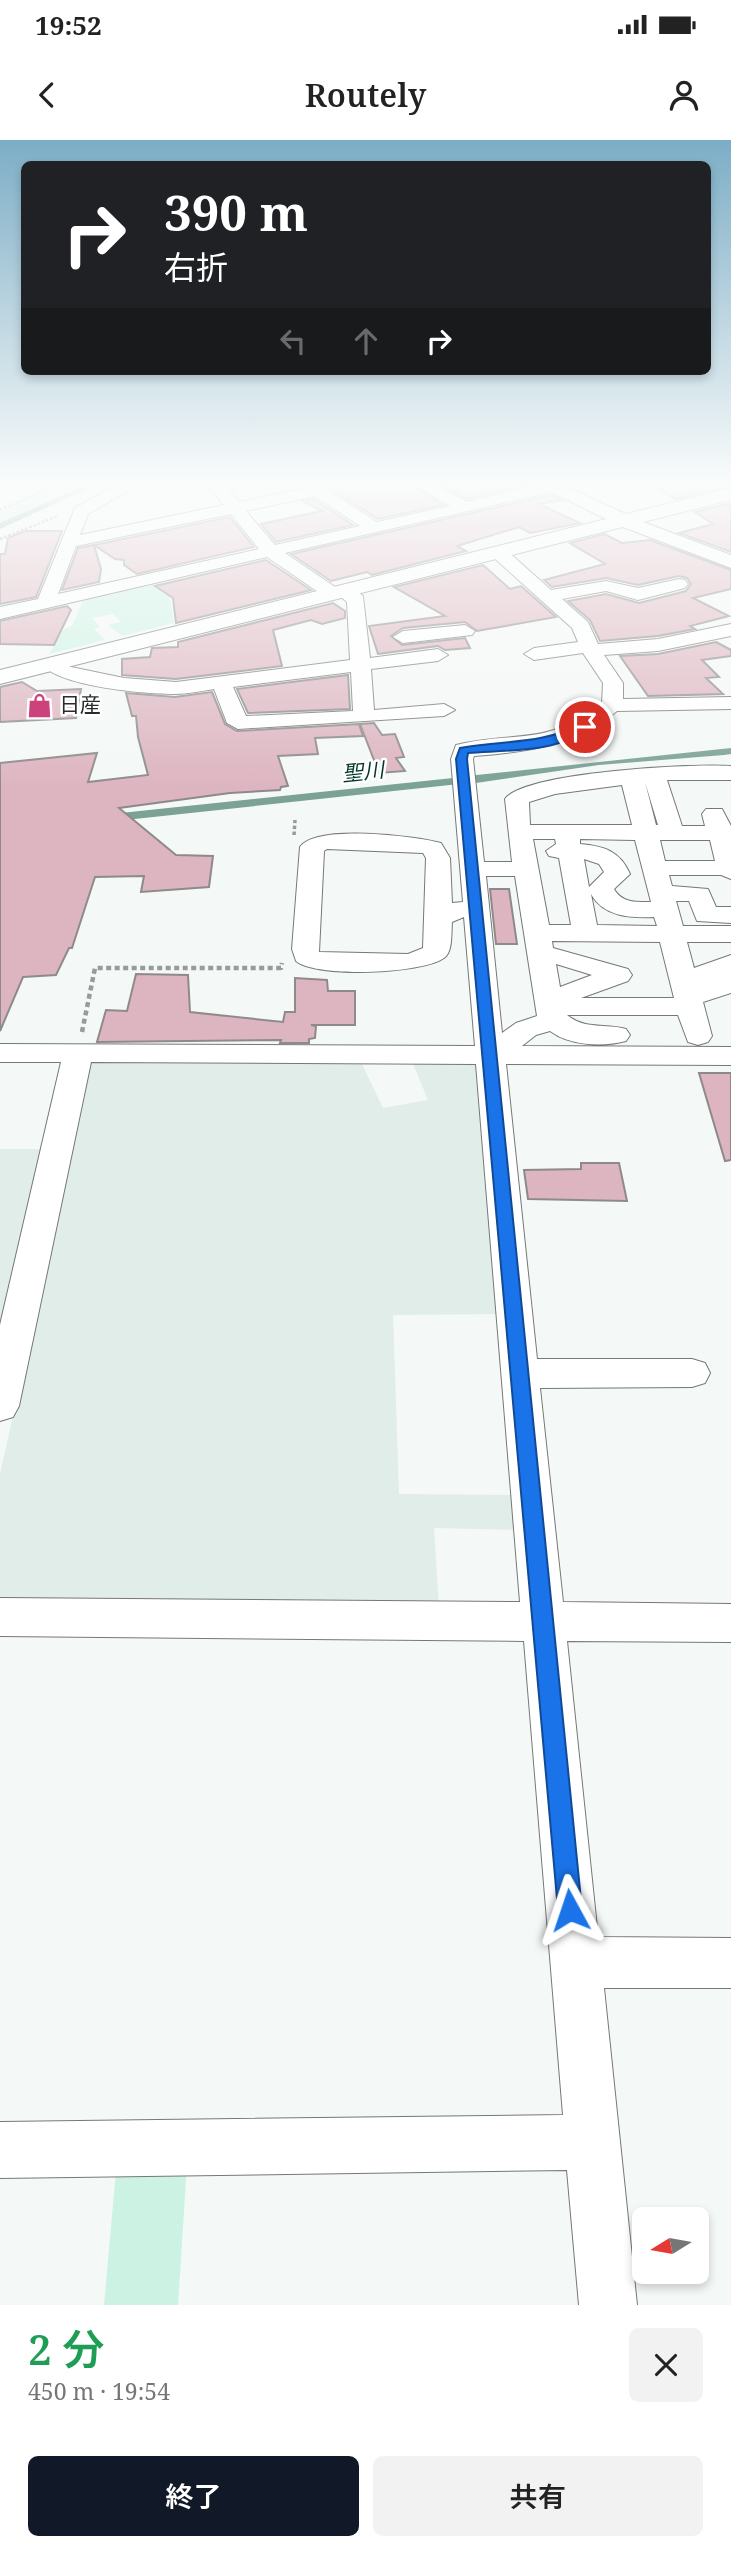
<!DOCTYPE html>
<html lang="ja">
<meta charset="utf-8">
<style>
:root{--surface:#fff;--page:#f2f2f2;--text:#222;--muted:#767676;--accent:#111827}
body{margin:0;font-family:"Noto Serif","Noto Sans JP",serif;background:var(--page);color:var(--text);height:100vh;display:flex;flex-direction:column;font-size:26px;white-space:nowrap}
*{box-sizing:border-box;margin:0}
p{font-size:23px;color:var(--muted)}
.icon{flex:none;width:38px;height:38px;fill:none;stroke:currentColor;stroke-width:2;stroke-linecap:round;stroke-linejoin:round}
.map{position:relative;height:2165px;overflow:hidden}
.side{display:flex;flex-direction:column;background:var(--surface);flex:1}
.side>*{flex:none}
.top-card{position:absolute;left:21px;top:21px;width:690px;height:214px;border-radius:10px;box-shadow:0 4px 10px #0003;background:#202124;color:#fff;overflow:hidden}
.needle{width:46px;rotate:259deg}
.buttons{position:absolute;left:632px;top:2067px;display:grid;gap:14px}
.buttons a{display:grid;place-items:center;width:77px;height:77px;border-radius:10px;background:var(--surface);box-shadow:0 4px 10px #0003;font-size:35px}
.pin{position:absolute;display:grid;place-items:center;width:60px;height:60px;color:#fff;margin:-30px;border:4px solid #fff;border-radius:50%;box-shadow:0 2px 7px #0007}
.me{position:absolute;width:77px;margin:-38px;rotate:355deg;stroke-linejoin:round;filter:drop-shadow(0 0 5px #0008)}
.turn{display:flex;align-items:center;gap:24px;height:147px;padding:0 28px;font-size:32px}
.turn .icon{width:91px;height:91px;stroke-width:2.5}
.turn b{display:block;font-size:49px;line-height:60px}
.lanes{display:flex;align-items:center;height:66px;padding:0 28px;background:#0003;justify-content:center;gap:35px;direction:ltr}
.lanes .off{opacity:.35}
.round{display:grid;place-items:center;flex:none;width:74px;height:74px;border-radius:10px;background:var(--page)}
.head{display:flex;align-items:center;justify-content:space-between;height:119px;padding:0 28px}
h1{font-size:42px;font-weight:600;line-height:52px;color:#1e9e55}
.button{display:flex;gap:14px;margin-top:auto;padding:14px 28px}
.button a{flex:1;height:80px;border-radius:10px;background:var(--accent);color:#fff;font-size:28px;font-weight:600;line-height:80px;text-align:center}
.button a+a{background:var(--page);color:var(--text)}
.status{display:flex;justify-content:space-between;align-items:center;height:49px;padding:0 35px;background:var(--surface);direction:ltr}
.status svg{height:19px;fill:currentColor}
header{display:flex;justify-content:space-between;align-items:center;height:91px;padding:0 28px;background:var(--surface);font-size:32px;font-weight:600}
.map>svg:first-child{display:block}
.built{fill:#e1ede8}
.green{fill:#ccf2e3}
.water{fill:#7ba294}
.building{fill:#ddb5c0;stroke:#8e8a8b;stroke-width:2}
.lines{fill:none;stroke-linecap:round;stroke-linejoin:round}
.minor-casing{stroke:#747877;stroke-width:2}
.major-casing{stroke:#747877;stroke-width:2}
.path-far2{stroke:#999b9a;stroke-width:2.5;stroke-dasharray:2.5 2;stroke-linecap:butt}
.path-far1{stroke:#999b9a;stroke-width:3.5;stroke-dasharray:3.5 2.5;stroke-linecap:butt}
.path{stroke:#999b9a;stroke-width:4.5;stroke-dasharray:5 3.5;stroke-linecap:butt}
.minor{fill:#fff;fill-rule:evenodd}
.major{fill:#fff;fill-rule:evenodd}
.route{fill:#1a73e8;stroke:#114b97;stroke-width:2}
.labels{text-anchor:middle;stroke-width:5;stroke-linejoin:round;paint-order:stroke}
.far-poi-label{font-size:21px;fill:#2a2b2b;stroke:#fff;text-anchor:start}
.far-water-label{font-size:21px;font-style:italic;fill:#003829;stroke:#fff}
</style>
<div class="status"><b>19:52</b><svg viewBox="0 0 49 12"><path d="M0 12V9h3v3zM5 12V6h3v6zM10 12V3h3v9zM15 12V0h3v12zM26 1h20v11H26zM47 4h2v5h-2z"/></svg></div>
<header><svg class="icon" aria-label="back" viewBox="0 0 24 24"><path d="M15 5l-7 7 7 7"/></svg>Routely<svg class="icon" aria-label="person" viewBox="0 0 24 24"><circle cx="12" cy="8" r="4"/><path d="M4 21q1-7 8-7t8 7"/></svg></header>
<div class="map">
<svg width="731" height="2165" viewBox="0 0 731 2165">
<rect width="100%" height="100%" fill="#f4f8f6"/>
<!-- built -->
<path class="built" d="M87,918H359L383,968L428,960L411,919H479L506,1174L393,1175L399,1354L521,1355L525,1390L434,1388L439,1468L0,1465V1334L36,1173L0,1212V1009H47Z"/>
<!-- green -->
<g class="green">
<path d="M60,344H88L0,383V372Z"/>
<path d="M215,344H303L313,352L235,368Z"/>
<path d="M149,442L170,456L174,483L123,496L108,485L121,482L113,474L92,478L100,487L94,489L105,500L49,514L64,489L72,486L85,456Z"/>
<path d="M188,2008L178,2165H104L118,2009Z"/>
</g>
<!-- water -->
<g class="water">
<path d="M88,344H98L0,389V383Z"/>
<path d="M731,608V614L724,615L599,625L469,644L467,636Z"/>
<path d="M453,638L459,644L88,684L92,676Z"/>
</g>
<!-- building -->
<g class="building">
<path d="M323,344H411L443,365L378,379Z"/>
<path d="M440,344H532L467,359Z"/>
<path d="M653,344H731V346L675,359Z"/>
<path d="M551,355L562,360L539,364L580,383L530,393L519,387L457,406L466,411L372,435L367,432L331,441L291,414Z"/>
<path d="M314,359L353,385L276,402L261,384L322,371L303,361Z"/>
<path d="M731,363V412L679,393L713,384L695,372Z"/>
<path d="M230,377L254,407L137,434L124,425V420L115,419L94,405Z"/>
<path d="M25,391H62L36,457L0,464V414H5L8,398Z"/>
<path d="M604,394L622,403L650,400L731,430V449L693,458L729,476L690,486L695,489L658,496L600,501L590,480L568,461L606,454L639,463L686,451L691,444L687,438L679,436L638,445L606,438L552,447L544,440L605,424L570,403Z"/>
<path d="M94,405L101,429L99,442L62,450L78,408Z"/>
<path d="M266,420L311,450L176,483L173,458L155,446Z"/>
<path d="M483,425L510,449L521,446L556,477L477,491L465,482L403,488L391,496L402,505L465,498L470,508L445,510L438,506L378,514L369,486L445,476L394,447Z"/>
<path d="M333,463L345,471V478L322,484L311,480L273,490L282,526L176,539L122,535V519L150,517L152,508L178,507V502Z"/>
<path d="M67,466L71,470L54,505L0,504V481Z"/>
<path d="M716,502L731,510V516L702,520L719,537L706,538L723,554L648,556L620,516L658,514Z"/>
<path d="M348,535L350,569L248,573L237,549Z"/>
<path d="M22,542L37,551L81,549L76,578L0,582V547Z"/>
<path d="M212,552L225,584L237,591L359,584L363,596L315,598L318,614L278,616L288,646L281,647L280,650L230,653L119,668L176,715L213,716L209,747L141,752L144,736L95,737L72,808H69L56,835L23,837L0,891V623L97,613L88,642L148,635L138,597L136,576H132L126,553L175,557Z"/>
<path d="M374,583L382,595L395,594L404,617L396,618L405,631L379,633L360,584Z"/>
<path d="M490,749H509L517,804H496Z"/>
<path d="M136,834L188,835L190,872L283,882L285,872H295V838L327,840L328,851H355V885H311L316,886L315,898L309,899V903H280L281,900L97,902L106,870L127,871Z"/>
<path d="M699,933H731V1020L725,1021Z"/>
<path d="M581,1023H619L627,1061L528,1059L524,1030L581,1029Z"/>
</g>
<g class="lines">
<defs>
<g id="minor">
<path d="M119,344H139L88,374L80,395L224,365L207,344H224L239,362L304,349L299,344H318L377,382L450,366L414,344H434L467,362L545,344H575L573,347L285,413L338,449L352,447L363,456L370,518L438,509L448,515L438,521L371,529L374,570L444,564L455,570L444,576L238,589L227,583L214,549C201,551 188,554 175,554C147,554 59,547 42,524L52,518L71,527L124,538L176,542L350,520L347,462L341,457L327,458L267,417L0,479V467L38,459L75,368ZM315,356L360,386L275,405L246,371ZM231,374L259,409L58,454L76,406ZM351,532L353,571L246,576L233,547Z"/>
<path d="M499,408L505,409L551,450L606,441L638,448L679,439L685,440L688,444L685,448L638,460L606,451L562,459L588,482L598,504L658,499L731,484V496L658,511L604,515L623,543V559L731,557V569L617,571C575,606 527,612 474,616L473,619L484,722H512L505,659C524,632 696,623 731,626V640H667L682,686H705L702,674L706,669H722L731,686V739L721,735H669L672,746L708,749L716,767H731V783L697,781L689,761H676L683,786H731V802H687L694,828L731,815V853L703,862L712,896L708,902L698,905L688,902L678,875H567C585,890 605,883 626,889L630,895L626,901C603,907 570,906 550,891L536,895L522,906L731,907V925L506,924L537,1219H692L705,1223L710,1233L705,1243L692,1247L540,1248L563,1462L731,1464V1502L567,1501L598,1797L731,1798V1848H604L637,2165H579L567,2030L0,2038V1982L563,1975L524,1501L0,1496V1458L520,1462L476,924L91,922L19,1266L13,1277L0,1281V1185L61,922H0V904L475,906L464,777L452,782C451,793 453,812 444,818C422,834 316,838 296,821L292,809L300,707C316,684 415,696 441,703L450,718L452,763L463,762L451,619L456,605C517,590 545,608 602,563L603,543L583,513L534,520L524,514L534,508L578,502L572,488L493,417L490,413ZM645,642L658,685H656ZM622,645L632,685H530L529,662L555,654ZM533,699H555L556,704L546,711L549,716L559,718L571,785H549ZM580,699L635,700L651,762C636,762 622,763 614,749L630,734C620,711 604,706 580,704ZM660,700H710L715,721H665ZM327,709L423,713L426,718L423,808L408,814L319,812L324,711ZM584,719L599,724L604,732L589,747ZM486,736H515L537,876L516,883L502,893ZM591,754C604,777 630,778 654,777L657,786L597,785ZM552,801L660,802L674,858H581L628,841L632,835L628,829L553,808ZM556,824L592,835L560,847Z"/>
<path d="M465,485L475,491L472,495L403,503L393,497L403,491Z"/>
</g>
<path id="major" d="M535,344H560L626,374L731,348V360L643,382L731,415V428L623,387L0,544V530L606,379Z"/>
</defs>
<!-- minor casing -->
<use href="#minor" class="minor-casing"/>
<!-- major casing -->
<use href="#major" class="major-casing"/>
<!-- path-far2 -->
<g class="path-far2">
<path d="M0,370L59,344"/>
<path d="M0,399L58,376"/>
</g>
<!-- path-far1 -->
<path class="path-far1" d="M294,695L295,680"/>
<!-- path -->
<path class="path" d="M82,892L95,828H281L282,823"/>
<!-- minor -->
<use href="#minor" class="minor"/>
<!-- major -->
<use href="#major" class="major"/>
</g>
<!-- sky -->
<linearGradient id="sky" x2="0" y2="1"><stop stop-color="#7cadc6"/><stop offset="0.53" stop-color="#fafcfb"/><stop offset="1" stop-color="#fafcfb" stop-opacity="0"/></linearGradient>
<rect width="731" height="647" fill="url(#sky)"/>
<!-- route -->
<path class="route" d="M581,584L590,587C560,613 506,610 468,613L467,619L582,1770L578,1778L570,1781L561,1778L558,1770L456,619L460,608C502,600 542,605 581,584Z"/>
<!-- icons -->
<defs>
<symbol id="shop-bare" viewBox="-9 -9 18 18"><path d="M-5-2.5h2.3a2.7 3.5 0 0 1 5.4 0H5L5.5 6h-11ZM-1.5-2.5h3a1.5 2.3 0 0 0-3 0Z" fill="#cc427a" stroke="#fff" stroke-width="2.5" paint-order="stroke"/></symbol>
</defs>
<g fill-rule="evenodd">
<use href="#shop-bare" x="22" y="548" width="35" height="35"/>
</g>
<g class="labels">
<!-- far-poi labels -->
<g class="far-poi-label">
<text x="59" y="572">日産</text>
</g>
<!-- far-water labels -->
<g class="far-water-label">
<text transform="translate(363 632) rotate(-6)" y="7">聖川</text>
</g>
</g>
</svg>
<div class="buttons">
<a><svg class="needle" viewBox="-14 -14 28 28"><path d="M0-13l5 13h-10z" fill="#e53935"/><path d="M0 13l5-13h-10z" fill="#767676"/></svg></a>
</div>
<div class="pin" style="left:585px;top:587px;background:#d93025"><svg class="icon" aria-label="arrive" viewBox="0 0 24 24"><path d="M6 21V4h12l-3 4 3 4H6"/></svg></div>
<svg class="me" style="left:570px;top:1770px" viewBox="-20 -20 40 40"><path d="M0-17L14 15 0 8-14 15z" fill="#1a73e8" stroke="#fff" stroke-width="4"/></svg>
<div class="top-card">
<div class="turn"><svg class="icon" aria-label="right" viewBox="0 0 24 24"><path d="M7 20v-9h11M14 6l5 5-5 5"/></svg><div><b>390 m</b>右折</div></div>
<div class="lanes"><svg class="icon off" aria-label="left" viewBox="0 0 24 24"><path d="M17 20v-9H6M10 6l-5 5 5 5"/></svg><svg class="icon off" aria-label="ahead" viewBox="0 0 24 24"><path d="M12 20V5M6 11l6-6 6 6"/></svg><svg class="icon" aria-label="right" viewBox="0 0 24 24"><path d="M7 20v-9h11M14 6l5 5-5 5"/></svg></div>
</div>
</div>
<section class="side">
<div class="head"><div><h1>2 分</h1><p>450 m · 19:54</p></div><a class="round"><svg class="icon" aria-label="close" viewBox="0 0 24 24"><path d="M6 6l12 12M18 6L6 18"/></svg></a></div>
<div class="button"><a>終了</a><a>共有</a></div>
</section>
